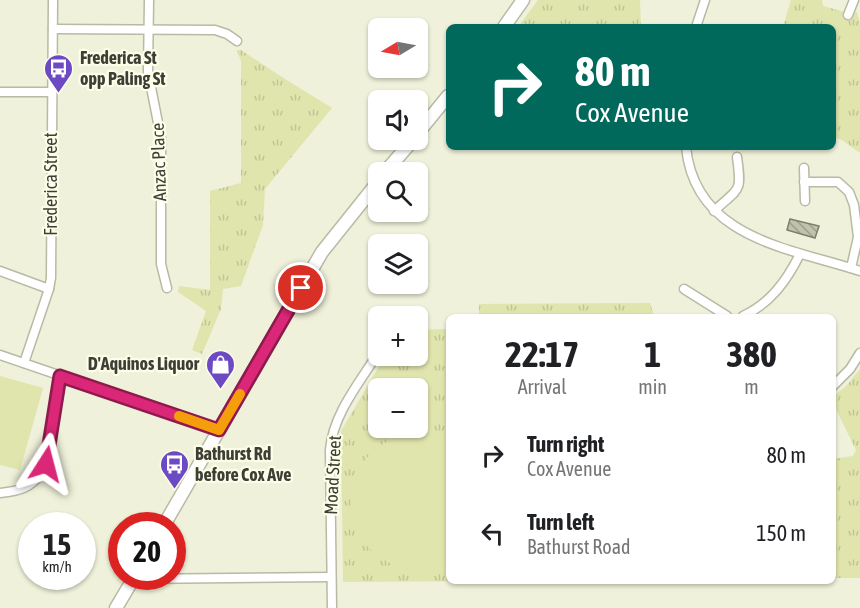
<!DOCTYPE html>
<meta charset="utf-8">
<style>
:root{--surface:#fff;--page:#f6f6f6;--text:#202124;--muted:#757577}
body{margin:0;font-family:"Asap Condensed",sans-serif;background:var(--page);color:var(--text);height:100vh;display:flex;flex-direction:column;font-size:22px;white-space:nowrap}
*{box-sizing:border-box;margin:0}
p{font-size:20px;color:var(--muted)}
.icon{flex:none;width:33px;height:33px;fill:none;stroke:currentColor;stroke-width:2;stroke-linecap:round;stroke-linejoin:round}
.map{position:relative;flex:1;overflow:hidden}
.details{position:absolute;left:446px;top:314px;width:390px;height:270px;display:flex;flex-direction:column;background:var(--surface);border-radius:9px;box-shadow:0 2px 4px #0004}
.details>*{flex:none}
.guide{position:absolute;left:446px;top:24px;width:390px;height:126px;border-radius:9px;box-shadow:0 2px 4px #0004;background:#00695c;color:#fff;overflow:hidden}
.needle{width:39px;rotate:260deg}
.buttons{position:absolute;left:368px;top:18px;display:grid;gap:12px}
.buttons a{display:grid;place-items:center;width:60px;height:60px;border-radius:9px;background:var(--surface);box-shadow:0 2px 4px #0004;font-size:30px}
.speed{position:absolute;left:18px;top:512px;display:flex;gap:12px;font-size:30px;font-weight:700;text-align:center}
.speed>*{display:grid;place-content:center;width:78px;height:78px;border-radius:50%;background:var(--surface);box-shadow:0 2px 4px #0004;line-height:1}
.speed small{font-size:15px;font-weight:400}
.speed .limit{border:9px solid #d22;background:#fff;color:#111}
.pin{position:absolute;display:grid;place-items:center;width:51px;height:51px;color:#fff;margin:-26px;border:3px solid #fff;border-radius:50%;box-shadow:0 2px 6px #0007}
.me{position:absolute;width:66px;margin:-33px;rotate:9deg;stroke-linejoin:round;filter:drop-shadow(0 0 4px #0008)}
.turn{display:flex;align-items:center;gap:21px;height:126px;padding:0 30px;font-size:27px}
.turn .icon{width:78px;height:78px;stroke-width:2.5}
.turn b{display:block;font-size:42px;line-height:51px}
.eta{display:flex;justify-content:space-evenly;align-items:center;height:102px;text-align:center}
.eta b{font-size:36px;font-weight:700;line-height:42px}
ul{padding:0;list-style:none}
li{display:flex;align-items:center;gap:18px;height:78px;padding:0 30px}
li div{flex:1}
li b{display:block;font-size:22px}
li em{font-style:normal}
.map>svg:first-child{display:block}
.grass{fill:url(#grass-tufts);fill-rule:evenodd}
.garden{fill:#e0e4ad}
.building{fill:url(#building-back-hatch);stroke:#7e7f6b;stroke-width:1.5}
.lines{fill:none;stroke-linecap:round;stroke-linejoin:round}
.minor-casing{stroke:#b8baa5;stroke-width:11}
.highway-casing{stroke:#b8baa5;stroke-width:15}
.minor{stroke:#fff;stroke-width:8}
.highway{stroke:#fff;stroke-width:12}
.route-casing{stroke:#8e194d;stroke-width:15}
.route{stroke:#db2777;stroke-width:10}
.slow{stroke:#f59e0b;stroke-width:10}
.labels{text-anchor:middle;stroke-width:4.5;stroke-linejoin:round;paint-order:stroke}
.poi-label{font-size:18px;font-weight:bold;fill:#3d3e35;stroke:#fcfee8;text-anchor:start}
.street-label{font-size:18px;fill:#3d3e35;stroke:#fcfee8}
</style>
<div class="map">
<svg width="860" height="608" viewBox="0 0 860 608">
<defs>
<pattern id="grass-tufts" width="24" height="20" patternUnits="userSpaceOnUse" patternTransform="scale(1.5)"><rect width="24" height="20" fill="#e0e4ad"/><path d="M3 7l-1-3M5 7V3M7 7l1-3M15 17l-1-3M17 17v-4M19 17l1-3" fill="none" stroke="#c1c595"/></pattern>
<pattern id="building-back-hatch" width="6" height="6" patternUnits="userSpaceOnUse" patternTransform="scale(1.5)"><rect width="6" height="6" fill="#c0c2ad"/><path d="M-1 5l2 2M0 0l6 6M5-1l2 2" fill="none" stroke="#9d9f8e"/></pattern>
</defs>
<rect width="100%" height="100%" fill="#eff1da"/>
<!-- grass -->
<g class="grass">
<path d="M538,0H640L641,27H518Z"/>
<path d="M791,0H822L823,6L845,12H857L860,23V153L842,140L833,137L832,27H789L784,23Z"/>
<path d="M237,50H241L285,79L332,108L265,189L263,225L241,286L223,289L221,309L202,354L192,350L206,311L178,292L179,286L210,290V191L241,183V61Z"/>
<path d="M650,303L654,316H479V304Z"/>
<path d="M448,329V580L498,581L343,582L341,431L385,356H417V330ZM378,388H417V428H378Z"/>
<path d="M860,369V578H833V459L853,456L856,450L833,403V397L847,385Z"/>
</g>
<!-- garden -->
<g class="garden">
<path d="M0,376L43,388L20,470L0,465Z"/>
<path d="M413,434L442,438L448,443V561C442,563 434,567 427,569C417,571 405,568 395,565C340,544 335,471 386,442C394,437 404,436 413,434Z"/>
</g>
<!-- building -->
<path class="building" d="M790,219L819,226L815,238L787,230Z"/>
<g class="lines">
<defs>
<g id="minor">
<path d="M149,0L148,72L161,138V264L167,288"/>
<path d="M848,15L854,0"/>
<path d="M696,27L705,0"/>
<path d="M53,29L215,30L227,34L237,41"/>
<path d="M0,92H52"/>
<path d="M686,147C695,239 790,248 860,271"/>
<path d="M804,168L805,201"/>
<path d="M804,182H838L849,192L854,205L858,237L851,268"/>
<path d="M714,211C740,187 742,193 737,157"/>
<path d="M0,271L49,289"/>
<path d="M684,289L727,316"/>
<path d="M743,316C771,303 787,280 800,254"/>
<path d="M0,355L219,430"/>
<path d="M24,363L49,289L51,278L53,0"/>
<path d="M832,387L850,369L860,353"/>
<path d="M0,493C20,491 30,488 43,472L60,376"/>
<path d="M133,579L331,577"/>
<path d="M332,608L330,450C333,414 360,382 378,353"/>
</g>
<g id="highway">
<path d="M504,27L523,0"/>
<path d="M417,134L448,96"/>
<path d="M385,172L413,140"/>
<path d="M164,525L322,252L378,182"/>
<path d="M116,608L135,576"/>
</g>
</defs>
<!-- minor casing -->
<use href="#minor" class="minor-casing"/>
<!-- highway casing -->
<use href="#highway" class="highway-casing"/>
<!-- minor -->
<use href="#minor" class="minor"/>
<!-- highway -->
<use href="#highway" class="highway"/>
</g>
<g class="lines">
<defs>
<path id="route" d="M46,464L60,376L219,430L301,288"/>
</defs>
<!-- route casing -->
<use href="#route" class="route-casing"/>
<!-- route -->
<use href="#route" class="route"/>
<!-- slow -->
<path class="slow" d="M179,416L219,430L240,394"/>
</g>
<!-- icons -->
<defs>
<symbol id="bus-pin" viewBox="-11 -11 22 30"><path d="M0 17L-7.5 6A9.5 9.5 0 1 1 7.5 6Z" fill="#6c4ac3" stroke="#fcfee8"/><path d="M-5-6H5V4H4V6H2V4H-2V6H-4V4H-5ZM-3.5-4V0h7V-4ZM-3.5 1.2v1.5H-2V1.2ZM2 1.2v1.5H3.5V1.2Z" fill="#fff"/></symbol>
<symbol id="shop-pin" viewBox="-11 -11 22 30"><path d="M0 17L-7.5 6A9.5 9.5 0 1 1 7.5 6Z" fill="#6c4ac3" stroke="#fcfee8"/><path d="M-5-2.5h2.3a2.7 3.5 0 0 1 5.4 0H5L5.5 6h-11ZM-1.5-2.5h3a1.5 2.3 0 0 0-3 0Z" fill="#fff"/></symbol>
</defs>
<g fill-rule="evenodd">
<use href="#bus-pin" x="42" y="52" width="33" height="45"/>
<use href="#shop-pin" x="204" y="348" width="33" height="45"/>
<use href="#bus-pin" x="158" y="448" width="33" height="45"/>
</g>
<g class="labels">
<!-- poi labels -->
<g class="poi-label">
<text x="80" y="64">Frederica St<tspan x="80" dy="21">opp Paling St</tspan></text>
<text x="199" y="370" text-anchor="end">D'Aquinos Liquor</text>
<text x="195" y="460">Bathurst Rd<tspan x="195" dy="21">before Cox Ave</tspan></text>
</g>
<!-- street labels -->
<g class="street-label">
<text transform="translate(159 162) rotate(-92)" y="6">Anzac Place</text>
<text transform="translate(51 184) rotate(-90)" y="6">Frederica Street</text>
<text transform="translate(333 475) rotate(-87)" y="6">Moad Street</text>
</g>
</g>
</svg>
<div class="buttons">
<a><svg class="needle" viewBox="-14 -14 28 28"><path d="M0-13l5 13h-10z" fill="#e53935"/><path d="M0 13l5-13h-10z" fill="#757577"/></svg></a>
<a><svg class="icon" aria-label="sound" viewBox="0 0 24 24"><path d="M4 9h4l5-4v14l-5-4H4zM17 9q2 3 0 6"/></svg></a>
<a><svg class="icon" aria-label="search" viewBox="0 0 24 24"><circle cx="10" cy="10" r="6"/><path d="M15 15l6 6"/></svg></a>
<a><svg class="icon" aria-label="layers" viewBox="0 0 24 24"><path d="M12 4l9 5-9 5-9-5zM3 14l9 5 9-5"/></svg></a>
<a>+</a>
<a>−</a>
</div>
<div class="speed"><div>15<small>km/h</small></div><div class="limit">20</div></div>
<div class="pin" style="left:301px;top:288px;background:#d93025"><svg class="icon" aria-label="arrive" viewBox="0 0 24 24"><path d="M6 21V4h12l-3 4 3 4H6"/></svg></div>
<svg class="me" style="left:46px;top:464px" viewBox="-20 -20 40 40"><path d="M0-17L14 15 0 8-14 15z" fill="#db2777" stroke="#fff" stroke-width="4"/></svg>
<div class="guide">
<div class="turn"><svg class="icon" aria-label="right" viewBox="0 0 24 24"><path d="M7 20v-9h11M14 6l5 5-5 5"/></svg><div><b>80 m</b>Cox Avenue</div></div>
</div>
<section class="details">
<div class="eta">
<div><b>22:17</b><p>Arrival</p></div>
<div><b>1</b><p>min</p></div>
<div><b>380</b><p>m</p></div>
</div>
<ul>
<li><svg class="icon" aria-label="right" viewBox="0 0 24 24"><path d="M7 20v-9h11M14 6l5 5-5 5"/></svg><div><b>Turn right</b><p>Cox Avenue</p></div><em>80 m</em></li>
<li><svg class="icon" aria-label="left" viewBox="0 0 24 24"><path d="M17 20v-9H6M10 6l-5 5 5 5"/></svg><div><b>Turn left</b><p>Bathurst Road</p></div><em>150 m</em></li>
</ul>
</section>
</div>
